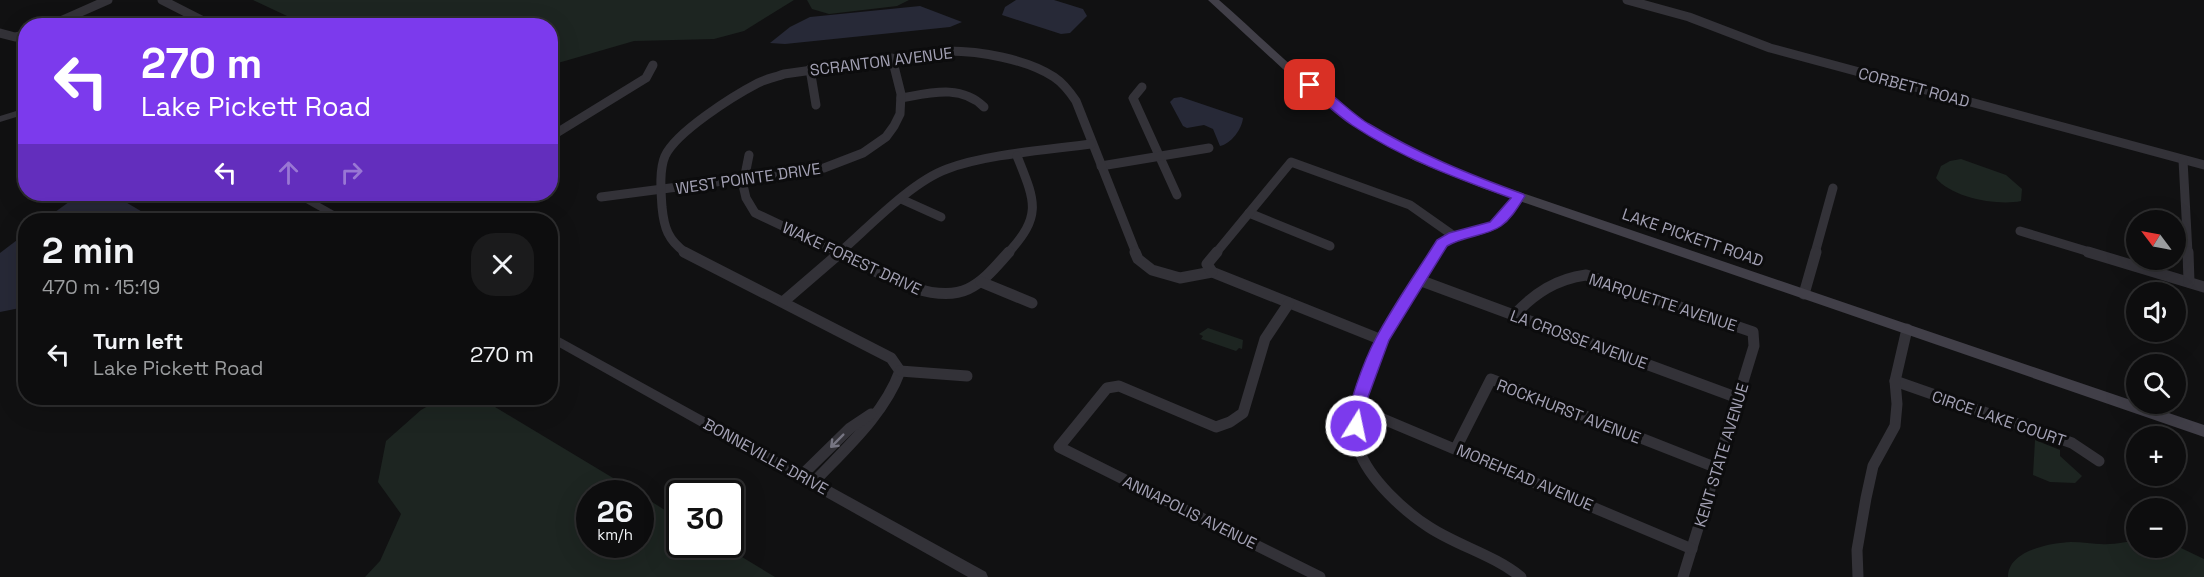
<!DOCTYPE html>
<meta charset="utf-8">
<style>
:root{--surface:#0d0d0e;--page:#1b1b1c;--text:#f1f3f6;--muted:#9a9c9e;--line:#2d2d2e}
body{margin:0;font-family:"Space Grotesk",sans-serif;background:var(--page);color:var(--text);height:100vh;display:flex;flex-direction:column;font-size:22px;white-space:nowrap}
*{box-sizing:border-box;margin:0}
p{font-size:20px;color:var(--muted)}
.icon{flex:none;width:33px;height:33px;fill:none;stroke:currentColor;stroke-width:2;stroke-linecap:round;stroke-linejoin:round}
.map{position:relative;flex:1;overflow:hidden}
.details{position:absolute;left:18px;top:213px;width:540px;height:192px;display:flex;flex-direction:column;background:var(--surface);border-radius:24px;box-shadow:0 6px 24px #0002,0 0 0 2px var(--line)}
.details>*{flex:none}
.guide{position:absolute;left:18px;top:18px;width:540px;height:183px;border-radius:24px;box-shadow:0 6px 24px #0002,0 0 0 2px var(--line);background:#7c3aed;color:#fff;overflow:hidden}
.needle{width:39px;rotate:302deg}
.tools{position:absolute;left:2126px;top:210px;display:grid;gap:12px}
.tools a{display:grid;place-items:center;width:60px;height:60px;border-radius:50%;background:var(--surface);box-shadow:0 6px 24px #0002,0 0 0 2px var(--line);font-size:30px}
.speed{position:absolute;left:576px;top:480px;display:flex;gap:12px;font-size:30px;font-weight:700;text-align:center}
.speed>*{display:grid;place-content:center;width:78px;height:78px;border-radius:50%;background:var(--surface);box-shadow:0 6px 24px #0002,0 0 0 2px var(--line);line-height:1}
.speed small{font-size:15px;font-weight:400}
.speed .limit{border:3px solid #111;border-radius:9px;background:#fff;color:#111}
.pin{position:absolute;display:grid;place-items:center;width:51px;height:51px;color:#fff;margin:-26px;border-radius:12px;box-shadow:0 3px 9px #0006}
.me{position:absolute;width:66px;margin:-33px;rotate:10deg;stroke-linejoin:round;filter:drop-shadow(0 0 4px #0008)}
.turn{display:flex;align-items:center;gap:21px;height:126px;padding:0 24px;font-size:27px}
.turn .icon{width:78px;height:78px;stroke-width:2.5}
.turn b{display:block;font-size:42px;line-height:51px}
.lanes{display:flex;align-items:center;height:57px;padding:0 24px;background:#0003;justify-content:center;gap:30px;direction:ltr}
.lanes .off{opacity:.35}
.round{display:grid;place-items:center;flex:none;width:63px;height:63px;border-radius:24px;background:var(--page)}
.head{display:flex;align-items:center;justify-content:space-between;height:102px;padding:0 24px}
h1{font-size:36px;font-weight:700;line-height:45px}
ul{padding:0;list-style:none}
li{display:flex;align-items:center;gap:18px;height:78px;padding:0 24px}
li div{flex:1}
li b{display:block;font-size:22px}
li em{font-style:normal}
.map>svg:first-child{display:block}
.green{fill:#1d2521}
.water{fill:#272937}
.lines{fill:none;stroke-linecap:round;stroke-linejoin:round}
.minor-far1{stroke:#333238;stroke-width:9}
.minor{stroke:#333238;stroke-width:11}
.tertiary{fill:#333238;fill-rule:evenodd}
.secondary{fill:#413f48;fill-rule:evenodd}
.oneway{stroke:#767582}
.route{fill:#7c3aed;stroke:#51269a;stroke-width:1.5}
.labels{text-anchor:middle;stroke-width:6;stroke-linejoin:round;paint-order:stroke}
.street-label{font-size:16px;fill:#a3a1b4;stroke:#0c0c0d}
</style>
<div class="map">
<svg width="2204" height="577" viewBox="0 0 2204 577">
<rect width="100%" height="100%" fill="#111112"/>
<!-- green -->
<g class="green">
<path d="M253,0H794L744,31L714,39L634,41L551,65L550,26L301,25L302,23Z"/>
<path d="M807,0H909L897,6L829,14L812,9Z"/>
<path d="M1961,159L2006,175L2022,189L2021,201C1998,206 1952,198 1936,178L1941,166L1950,161Z"/>
<path d="M1208,328L1243,340L1242,349L1239,348L1236,351L1201,339L1203,336L1199,334Z"/>
<path d="M442,398H480L638,493L590,494V544H640L641,495L679,519L680,544L722,545L775,577H365L380,561L401,514L378,482L386,441L421,410Z"/>
<path d="M2035,440L2060,450V456L2082,476L2075,483L2050,482L2033,475Z"/>
<path d="M2132,541H2136V548H2181L2204,559V577H2008C2008,550 2051,543 2071,542C2084,542 2096,545 2109,544C2116,544 2124,542 2132,541Z"/>
</g>
<!-- water -->
<g class="water">
<path d="M1016,0H1054L1083,9L1087,16L1070,33L1061,34L1002,15L1005,7Z"/>
<path d="M920,6L962,22L950,27L785,44L770,43L790,27L810,17Z"/>
<path d="M1181,97L1243,118C1242,129 1231,144 1220,146L1213,129L1204,125L1187,128L1183,126L1170,102L1174,98Z"/>
<path d="M80,194H112L156,220H44Z"/>
<path d="M25,234V307L0,312V253Z"/>
</g>
<g class="lines">
<!-- minor-far1 -->
<g class="minor-far1">
<path d="M162,0L213,26"/>
<path d="M1627,0L1689,17L1770,48L2204,165"/>
<path d="M49,26L108,0"/>
<path d="M0,33L15,37L26,35"/>
<path d="M810,69L816,105"/>
<path d="M1142,87L1133,98L1177,195"/>
<path d="M901,98C930,93 961,84 984,107"/>
<path d="M550,137L646,78L653,65"/>
<path d="M749,155L743,185L746,198L755,213L840,253"/>
<path d="M2183,160L2188,253"/>
<path d="M1101,166L1209,148"/>
<path d="M601,197L824,168L863,153L886,137L894,126L900,114L901,94L892,58"/>
<path d="M901,199L941,217"/>
<path d="M1249,213L1330,246"/>
<path d="M2020,231L2093,253"/>
<path d="M686,253C668,240 664,228 662,207C661,192 659,170 665,156C676,132 733,96 758,83C766,79 776,77 784,74L948,51C980,51 1026,59 1054,77C1063,83 1070,92 1076,101L1136,253"/>
<path d="M839,253C868,228 911,182 947,169C986,154 1048,150 1091,144"/>
<path d="M1008,253C1043,215 1035,201 1017,156"/>
<path d="M1216,253L1291,162L1410,205L1454,236"/>
<path d="M1436,253C1452,228 1472,238 1493,225C1503,220 1511,204 1518,196"/>
<path d="M1815,253L1833,188"/>
</g>
<!-- minor -->
<g class="minor">
<path d="M684,252L891,358L900,371C884,415 845,449 813,483"/>
<path d="M837,252C872,268 930,307 968,289C985,281 997,265 1009,252"/>
<path d="M1135,252L1138,259L1152,270L1180,278L1212,272L1382,340"/>
<path d="M1437,252C1408,298 1339,395 1359,450C1369,479 1404,511 1429,527C1458,546 1494,555 1521,577"/>
<path d="M2088,252L2204,287"/>
<path d="M2188,252L2189,282"/>
<path d="M1212,272L1207,264L1217,252"/>
<path d="M1419,280L1738,398"/>
<path d="M981,282L1032,303"/>
<path d="M1804,294L1816,252"/>
<path d="M783,302L841,252"/>
<path d="M1289,303L1265,339L1243,413L1230,422L1216,427L1119,386L1107,388L1059,447L1320,577"/>
<path d="M1514,315C1535,293 1556,279 1586,275L1753,332L1754,346L1683,577"/>
<path d="M900,371L967,376"/>
<path d="M1895,381L2072,443L2099,461"/>
<path d="M1357,408L1692,549"/>
<path d="M1456,448L1491,379L1717,468"/>
<path d="M801,476L850,428L871,414"/>
<path d="M1858,577L1857,550L1866,498L1873,466L1895,426L1897,404L1895,381L1907,329"/>
</g>
<!-- tertiary -->
<g class="tertiary">
<path d="M26,108V114L0,122V116Z"/>
<path d="M290,194H304L350,220H336Z"/>
<path d="M550,332L986,572L988,577H968L550,342Z"/>
</g>
<!-- secondary -->
<path class="secondary" d="M1208,0H1219C1266,41 1310,87 1362,121C1402,148 1446,166 1490,182L2204,425V437L1482,188L1415,161L1353,125L1297,82Z"/>
</g>
<!-- one-way arrows -->
<defs><path id="oneway-shaft" d="M-6 0H5M1.5-3L5.5 0L1.5 3" fill="none" stroke-width="1.6" stroke-linecap="round" stroke-linejoin="round" transform="scale(1.5)"/></defs>
<use class="oneway" href="#oneway-shaft" transform="translate(837 441) rotate(135)"/>
<!-- route -->
<path class="route" d="M1310,82C1326,86 1351,114 1369,124C1419,154 1468,174 1523,194L1525,196C1518,207 1511,219 1501,226C1487,236 1463,236 1447,246L1389,340L1364,408L1361,430H1350C1342,414 1367,355 1376,338C1394,304 1417,272 1437,240L1449,233L1490,222L1511,198C1456,178 1401,158 1352,125C1336,114 1321,100 1306,87L1304,85Z"/>
<g class="labels">
<!-- street labels -->
<g class="street-label">
<text transform="translate(881 61) rotate(-7)" y="6">SCRANTON AVENUE</text>
<text transform="translate(1914 87) rotate(15)" y="6">CORBETT ROAD</text>
<text transform="translate(748 178) rotate(-8)" y="6">WEST POINTE DRIVE</text>
<text transform="translate(1693 237) rotate(19)" y="6">LAKE PICKETT ROAD</text>
<text transform="translate(852 258) rotate(25)" y="6">WAKE FOREST DRIVE</text>
<text transform="translate(1663 302) rotate(18)" y="6">MARQUETTE AVENUE</text>
<text transform="translate(1579 339) rotate(20)" y="6">LA CROSSE AVENUE</text>
<text transform="translate(1569 411) rotate(21)" y="6">ROCKHURST AVENUE</text>
<text transform="translate(1999 418) rotate(19)" y="6">CIRCE LAKE COURT</text>
<text transform="translate(1721 455) rotate(-73)" y="6">KENT STATE AVENUE</text>
<text transform="translate(766 456) rotate(29)" y="6">BONNEVILLE DRIVE</text>
<text transform="translate(1525 477) rotate(23)" y="6">MOREHEAD AVENUE</text>
<text transform="translate(1190 512) rotate(26)" y="6">ANNAPOLIS AVENUE</text>
</g>
</g>
</svg>
<div class="tools">
<a><svg class="needle" viewBox="-14 -14 28 28"><path d="M0-13l5 13h-10z" fill="#e53935"/><path d="M0 13l5-13h-10z" fill="#9a9c9e"/></svg></a>
<a><svg class="icon" aria-label="sound" viewBox="0 0 24 24"><path d="M4 9h4l5-4v14l-5-4H4zM17 9q2 3 0 6"/></svg></a>
<a><svg class="icon" aria-label="search" viewBox="0 0 24 24"><circle cx="10" cy="10" r="6"/><path d="M15 15l6 6"/></svg></a>
<a>+</a>
<a>−</a>
</div>
<div class="speed"><div>26<small>km/h</small></div><div class="limit">30</div></div>
<div class="pin" style="left:1310px;top:85px;background:#d93025"><svg class="icon" aria-label="arrive" viewBox="0 0 24 24"><path d="M6 21V4h12l-3 4 3 4H6"/></svg></div>
<svg class="me" style="left:1356px;top:426px" viewBox="-20 -20 40 40"><circle r="17" fill="#7c3aed" stroke="#fff" stroke-width="3"/><path d="M0-11L8 9 0 5-8 9z" fill="#fff"/></svg>
<div class="guide">
<div class="turn"><svg class="icon" aria-label="left" viewBox="0 0 24 24"><path d="M17 20v-9H6M10 6l-5 5 5 5"/></svg><div><b>270 m</b>Lake Pickett Road</div></div>
<div class="lanes"><svg class="icon" aria-label="left" viewBox="0 0 24 24"><path d="M17 20v-9H6M10 6l-5 5 5 5"/></svg><svg class="icon off" aria-label="ahead" viewBox="0 0 24 24"><path d="M12 20V5M6 11l6-6 6 6"/></svg><svg class="icon off" aria-label="right" viewBox="0 0 24 24"><path d="M7 20v-9h11M14 6l5 5-5 5"/></svg></div>
</div>
<section class="details">
<div class="head"><div><h1>2 min</h1><p>470 m · 15:19</p></div><a class="round"><svg class="icon" aria-label="close" viewBox="0 0 24 24"><path d="M6 6l12 12M18 6L6 18"/></svg></a></div>
<ul>
<li><svg class="icon" aria-label="left" viewBox="0 0 24 24"><path d="M17 20v-9H6M10 6l-5 5 5 5"/></svg><div><b>Turn left</b><p>Lake Pickett Road</p></div><em>270 m</em></li>
</ul>
</section>
</div>
